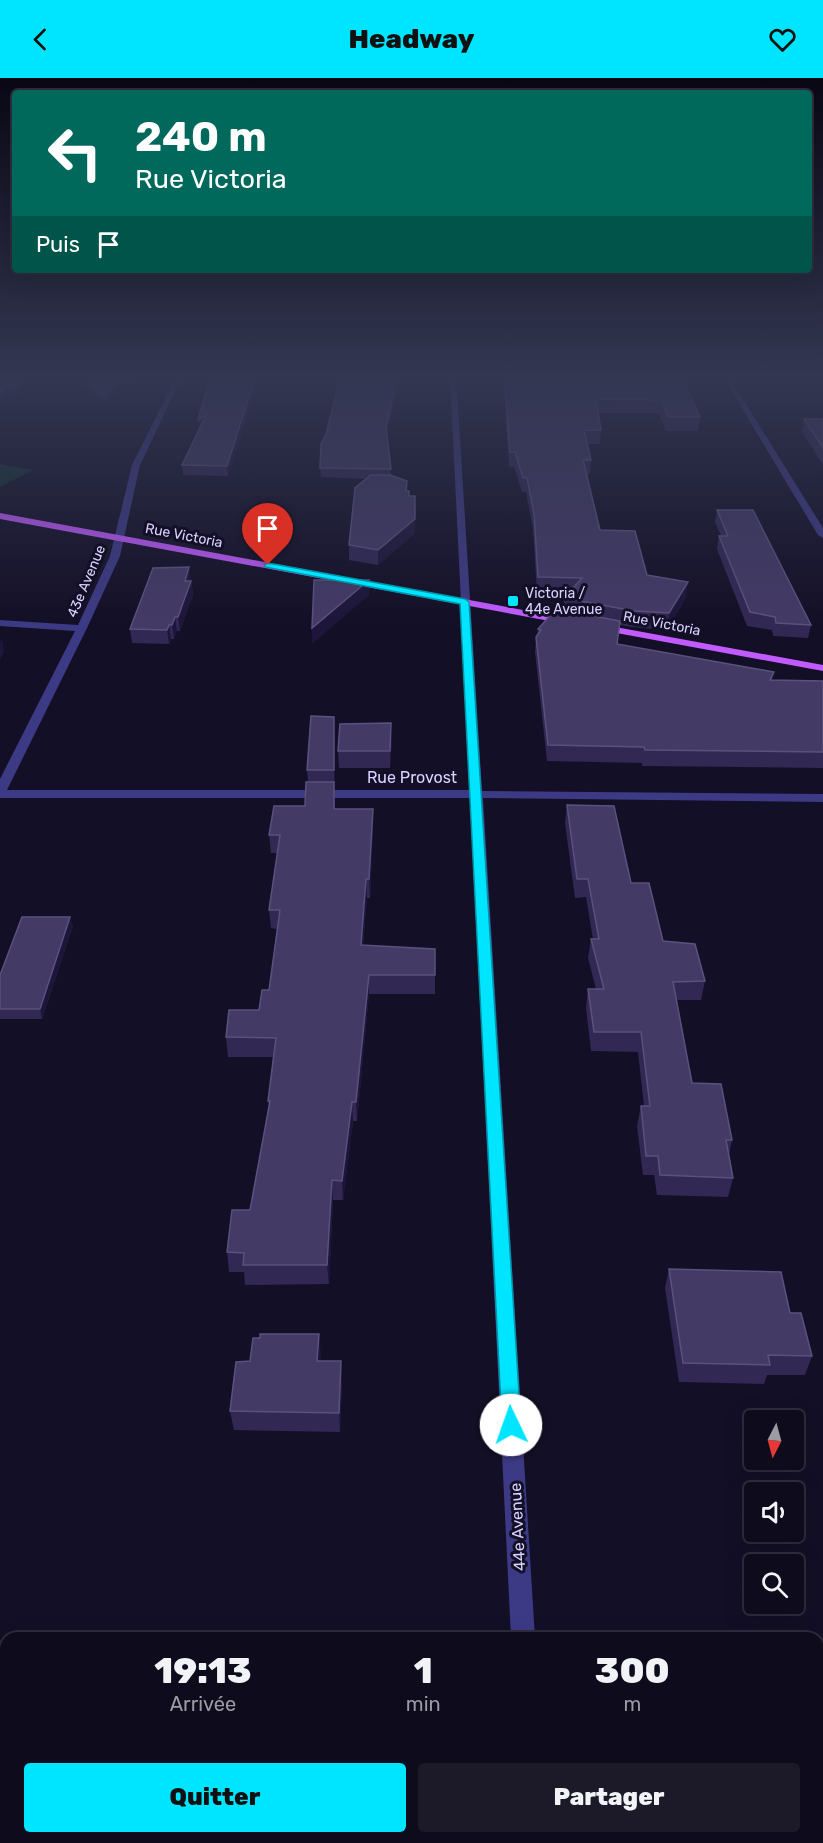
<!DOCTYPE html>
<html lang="fr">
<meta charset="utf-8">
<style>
:root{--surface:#0e0b1c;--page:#1c1929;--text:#f1f3f6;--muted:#9b9ba3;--line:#2e2b3b;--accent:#00e5ff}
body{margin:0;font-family:Rubik,sans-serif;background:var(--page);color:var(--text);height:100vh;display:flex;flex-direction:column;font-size:22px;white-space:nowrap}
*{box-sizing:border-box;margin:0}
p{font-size:20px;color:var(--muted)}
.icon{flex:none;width:33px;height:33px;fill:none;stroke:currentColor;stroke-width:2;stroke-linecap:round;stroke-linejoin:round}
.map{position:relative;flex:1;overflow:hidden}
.side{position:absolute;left:0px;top:1554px;width:824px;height:212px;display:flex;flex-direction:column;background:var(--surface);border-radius:18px 18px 0 0;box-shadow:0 6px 24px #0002,0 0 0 2px var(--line)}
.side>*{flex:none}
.top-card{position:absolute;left:12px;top:12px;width:800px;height:183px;border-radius:6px;box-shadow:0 6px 24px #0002,0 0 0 2px var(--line);background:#00695c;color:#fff;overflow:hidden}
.needle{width:39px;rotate:186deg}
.buttons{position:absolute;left:744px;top:1332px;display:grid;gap:12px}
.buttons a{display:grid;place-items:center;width:60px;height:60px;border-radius:6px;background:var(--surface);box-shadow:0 6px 24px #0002,0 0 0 2px var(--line);font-size:30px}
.pin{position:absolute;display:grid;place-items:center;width:51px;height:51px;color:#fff;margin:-62px -26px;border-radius:50% 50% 50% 0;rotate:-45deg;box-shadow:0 0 6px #0007}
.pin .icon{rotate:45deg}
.me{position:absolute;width:66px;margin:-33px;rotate:357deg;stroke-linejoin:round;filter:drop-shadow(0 0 4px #0008)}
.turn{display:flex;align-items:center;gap:21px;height:126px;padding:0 24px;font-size:27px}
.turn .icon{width:78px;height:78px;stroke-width:2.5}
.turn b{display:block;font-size:42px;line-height:51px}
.then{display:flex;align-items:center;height:57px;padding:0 24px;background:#0003;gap:12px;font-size:22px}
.eta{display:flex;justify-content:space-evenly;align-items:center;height:102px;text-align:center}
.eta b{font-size:36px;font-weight:800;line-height:42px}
.cta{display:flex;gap:12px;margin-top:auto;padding:12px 24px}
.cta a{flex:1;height:69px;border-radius:6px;background:var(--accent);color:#111;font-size:24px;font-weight:800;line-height:69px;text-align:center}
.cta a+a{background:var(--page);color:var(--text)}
header{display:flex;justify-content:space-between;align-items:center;height:78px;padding:0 24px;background:var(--accent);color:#111;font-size:27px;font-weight:800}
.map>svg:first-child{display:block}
.green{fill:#12302f}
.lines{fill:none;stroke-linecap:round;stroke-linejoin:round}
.minor{fill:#3d3a85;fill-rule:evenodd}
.major{fill:#c25bff;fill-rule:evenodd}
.wall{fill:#312854}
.shaded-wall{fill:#1d163a}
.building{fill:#433a66;stroke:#5a527e;stroke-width:1.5}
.route{fill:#00e5ff;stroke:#0095a6;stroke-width:1.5}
.poi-dot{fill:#00e5ff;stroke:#130f26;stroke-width:2}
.labels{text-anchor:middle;stroke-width:6;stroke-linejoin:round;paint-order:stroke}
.far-street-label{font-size:14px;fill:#d9d4ff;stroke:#130f26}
.far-poi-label{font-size:14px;fill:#d9d4ff;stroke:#130f26;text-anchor:start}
.street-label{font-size:16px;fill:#d9d4ff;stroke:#130f26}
</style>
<header><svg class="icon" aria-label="back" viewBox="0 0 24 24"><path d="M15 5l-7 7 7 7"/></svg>Headway<svg class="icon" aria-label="heart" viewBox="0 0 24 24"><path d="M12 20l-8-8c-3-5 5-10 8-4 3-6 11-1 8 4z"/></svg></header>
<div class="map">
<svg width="823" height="1765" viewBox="0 0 823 1765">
<rect width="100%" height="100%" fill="#130f26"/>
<!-- green -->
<path class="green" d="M0,386L33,392L0,409Z"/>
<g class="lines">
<!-- minor -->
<g class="minor">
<path d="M177,297H183L140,387L120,478L87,550L7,712H470L450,297H456L482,713L823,716V724L483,720L535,1560H511L470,720H0V701L75,553L0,548V542L78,547L110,478L132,387Z"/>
<path d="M722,297H728L823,450V460L818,457Z"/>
<path d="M521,1760H548L549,1765H521Z"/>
</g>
<!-- major -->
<g class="major">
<path d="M0,435L566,540L571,543L566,546L0,441Z"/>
<path d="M599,546L823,587V593L595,551L594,549Z"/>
</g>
</g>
<!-- wall -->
<g class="wall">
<path d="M0,297H34L17,317H8Z"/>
<path d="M95,297H141L134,306H120L106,324L89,313L88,307Z"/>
<path d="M260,297L228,398L183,397L182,387L200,350L199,351Z"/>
<path d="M341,297H400L398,310L387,356L391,398L407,413L409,418H415V455L378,487L349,482V467L367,401L321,399L320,390L326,356Z"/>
<path d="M503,297H680L700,339L698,353H666L659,335H598L601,352L600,366H587L591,382L590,396H587L600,452L647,497L688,504L685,521L667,552L632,549L620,547L617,566L774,594L772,602L823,603V690L642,688V685L547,683L535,574L536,559L537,557L538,551L563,533L564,520L568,516L537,515L533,450L526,414H522L514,389H509Z"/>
<path d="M804,341H823V387L802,354Z"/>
<path d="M717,432L811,547L808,560L773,558L772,552L747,548L717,471L719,458H721L715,444Z"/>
<path d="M191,502L193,517L180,553H177L174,561H171L169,566L132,565L130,551Z"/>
<path d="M334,656L335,731H373V749L370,820H367L363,867L435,871V916H369L357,1043H353L343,1122H333L329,1206L245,1207L244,1194H229L227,1174L250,1132L269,1032L268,1023L273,979H228L226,959L259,932L269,912L277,851L271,850L269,832L277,775H271L269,757L305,728L308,704L307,692Z"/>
<path d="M392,663L390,690H339L338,673Z"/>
<path d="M567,727L631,805L663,863L705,903L701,922H677L692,1005L732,1062L729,1077L733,1100L728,1119L657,1117L654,1097H643L637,1048L641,1028H644L638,974L591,973L586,930L588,911H596L588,880L591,861H593L586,819L575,820L565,745Z"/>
<path d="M73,848L42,941H0V897Z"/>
<path d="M669,1191L790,1235L812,1278L805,1297H767L764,1306L679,1304L665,1210Z"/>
<path d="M321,1276L320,1283L342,1302L340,1354L234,1352L230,1333L250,1283Z"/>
<path d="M780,1760H818L823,1765H781Z"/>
</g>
<!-- shaded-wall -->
<g class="shaded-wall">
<path d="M26,297H34L17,317L16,309Z"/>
<path d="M135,297H141L134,306L133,300Z"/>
<path d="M256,297H260L228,398L227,388Z"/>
<path d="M398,297H400L398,310L386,359V349Z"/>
<path d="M119,300L120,306L106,324L105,318Z"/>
<path d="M6,309L8,317L0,325V316Z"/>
<path d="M206,337L207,347L199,351L198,342Z"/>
<path d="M415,441V455L378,487V472Z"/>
<path d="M189,489L191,502L186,517L185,503Z"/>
<path d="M369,502V517L312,566V550Z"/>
<path d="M191,503L193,517L180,553L178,539Z"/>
<path d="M688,504L685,521L667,552L669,535Z"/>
<path d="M175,539L177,553L174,561L172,547Z"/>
<path d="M169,547L171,561L169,566L167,552Z"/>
<path d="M2,561L4,574L0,582V564Z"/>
<path d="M334,639V656L335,710L334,692Z"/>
<path d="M391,645L392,663L390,690V673Z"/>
<path d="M373,731V749L370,820L369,801Z"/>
<path d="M366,801L367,820L361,886V867Z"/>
<path d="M70,839L73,848L42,941L40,931Z"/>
<path d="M369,897V916L357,1043L356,1024Z"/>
<path d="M352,1024L353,1043L343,1122L342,1103Z"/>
<path d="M332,1102L333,1122L329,1206L327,1187Z"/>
<path d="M319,1256L321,1276L319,1302L317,1283Z"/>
<path d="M341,1283L342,1302L340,1354L339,1335Z"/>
<path d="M290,1760H295L294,1765H290Z"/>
</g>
<!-- building -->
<g class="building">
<path d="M0,297H26L16,309H6L0,316Z"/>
<path d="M95,297H135L133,300H119L105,318L88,307Z"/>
<path d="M214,297H256L227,388L182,387L206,337L198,342L208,305Z"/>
<path d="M341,297H398L386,349L391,391L320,390L321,366L326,356Z"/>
<path d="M504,297H680L700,339H668L661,322L596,321L601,352H584L591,382H583L600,452L635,453L647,497L688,504L669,535L634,533L564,520L582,500L538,499L534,435L527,400H523L515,374H510Z"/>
<path d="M804,341H823V370Z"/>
<path d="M371,397H390L407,403L406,413H409V418H415V441L378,472L349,467L355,410Z"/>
<path d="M717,432H753L811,547L776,545L775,539L750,534L719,458H728Z"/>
<path d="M189,489L185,503H191L178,539H175L172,547H169L167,552L130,551L153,490Z"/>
<path d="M314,502H369L312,550Z"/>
<path d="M556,531L620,543L617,566L774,594L770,602L823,603V674L645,672L644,669L548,667L536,559L541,552L538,551Z"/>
<path d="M311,638L334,639V692H307Z"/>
<path d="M391,645L390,673H338L340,646Z"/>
<path d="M306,704H334V731H373L369,801H366L361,867L435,871V897H369L356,1024H352L342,1103L332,1102L327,1187H243L244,1175L227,1174L232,1132H250L270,1023H268L276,960L226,959L229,932H259L262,912H269L280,832H269L280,757H269L274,728H305Z"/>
<path d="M567,727L614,728L631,805H649L663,863L695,866L705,903L673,904L692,1005L721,1006L732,1062H726L733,1100L660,1097L658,1078H646L641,1028H650L641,954H594L588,911H604L591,861H599L588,801H577Z"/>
<path d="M22,839H70L40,931H0V897Z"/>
<path d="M669,1191L781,1194L790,1235H801L812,1278L768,1277L770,1287L683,1285Z"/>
<path d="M260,1256H319L317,1283H341L339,1335L230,1333L236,1284L250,1283L253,1260H260Z"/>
<path d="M195,1557L308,1558V1560H194Z"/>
<path d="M818,1718H823V1765H792L791,1760H818Z"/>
<rect x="203" y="1760" width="87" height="5"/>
</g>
<!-- sky -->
<linearGradient id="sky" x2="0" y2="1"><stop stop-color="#0a0815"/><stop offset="0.55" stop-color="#333752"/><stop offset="1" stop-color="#333752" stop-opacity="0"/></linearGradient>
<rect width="823" height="544" fill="url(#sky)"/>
<!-- route -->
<path class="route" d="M268,485L465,521L469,524L521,1347L518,1354L511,1356L504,1354L502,1347L460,526L265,489V486Z"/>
<!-- markers -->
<rect class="poi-dot" x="507" y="517" width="12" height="12" rx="3"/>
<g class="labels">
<!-- far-street labels -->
<g class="far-street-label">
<text transform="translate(184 457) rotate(11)" y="5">Rue Victoria</text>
<text transform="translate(86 503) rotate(-67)" y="5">43e Avenue</text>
<text transform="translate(662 545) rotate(11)" y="5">Rue Victoria</text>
</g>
<!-- far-poi labels -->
<g class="far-poi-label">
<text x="525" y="520">Victoria /<tspan x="525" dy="16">44e Avenue</tspan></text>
</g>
<!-- street labels -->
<g class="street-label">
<text x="412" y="705">Rue Provost</text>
<text transform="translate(517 1449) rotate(-93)" y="6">44e Avenue</text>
</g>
</g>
</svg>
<div class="buttons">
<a><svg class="needle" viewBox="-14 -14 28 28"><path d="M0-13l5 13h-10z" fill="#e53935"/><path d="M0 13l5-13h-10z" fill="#9b9ba3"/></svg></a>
<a><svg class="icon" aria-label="sound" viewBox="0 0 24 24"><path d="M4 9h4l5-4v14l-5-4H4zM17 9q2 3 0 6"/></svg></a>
<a><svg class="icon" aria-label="search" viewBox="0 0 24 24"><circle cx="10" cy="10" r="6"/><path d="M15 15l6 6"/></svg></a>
</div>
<div class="pin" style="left:268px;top:487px;background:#d93025"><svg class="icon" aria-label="arrive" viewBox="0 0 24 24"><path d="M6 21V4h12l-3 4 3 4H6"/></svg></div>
<svg class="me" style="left:511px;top:1347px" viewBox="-20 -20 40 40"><circle r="19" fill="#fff"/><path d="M0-13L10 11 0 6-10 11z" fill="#00e5ff"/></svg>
<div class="top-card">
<div class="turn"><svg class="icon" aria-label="left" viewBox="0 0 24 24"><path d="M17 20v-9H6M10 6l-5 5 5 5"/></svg><div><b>240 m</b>Rue Victoria</div></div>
<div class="then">Puis<svg class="icon" aria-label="arrive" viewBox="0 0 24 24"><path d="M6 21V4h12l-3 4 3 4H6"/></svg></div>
</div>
<section class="side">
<div class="eta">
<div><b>19:13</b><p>Arrivée</p></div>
<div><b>1</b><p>min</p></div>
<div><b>300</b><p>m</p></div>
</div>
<div class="cta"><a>Quitter</a><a>Partager</a></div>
</section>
</div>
